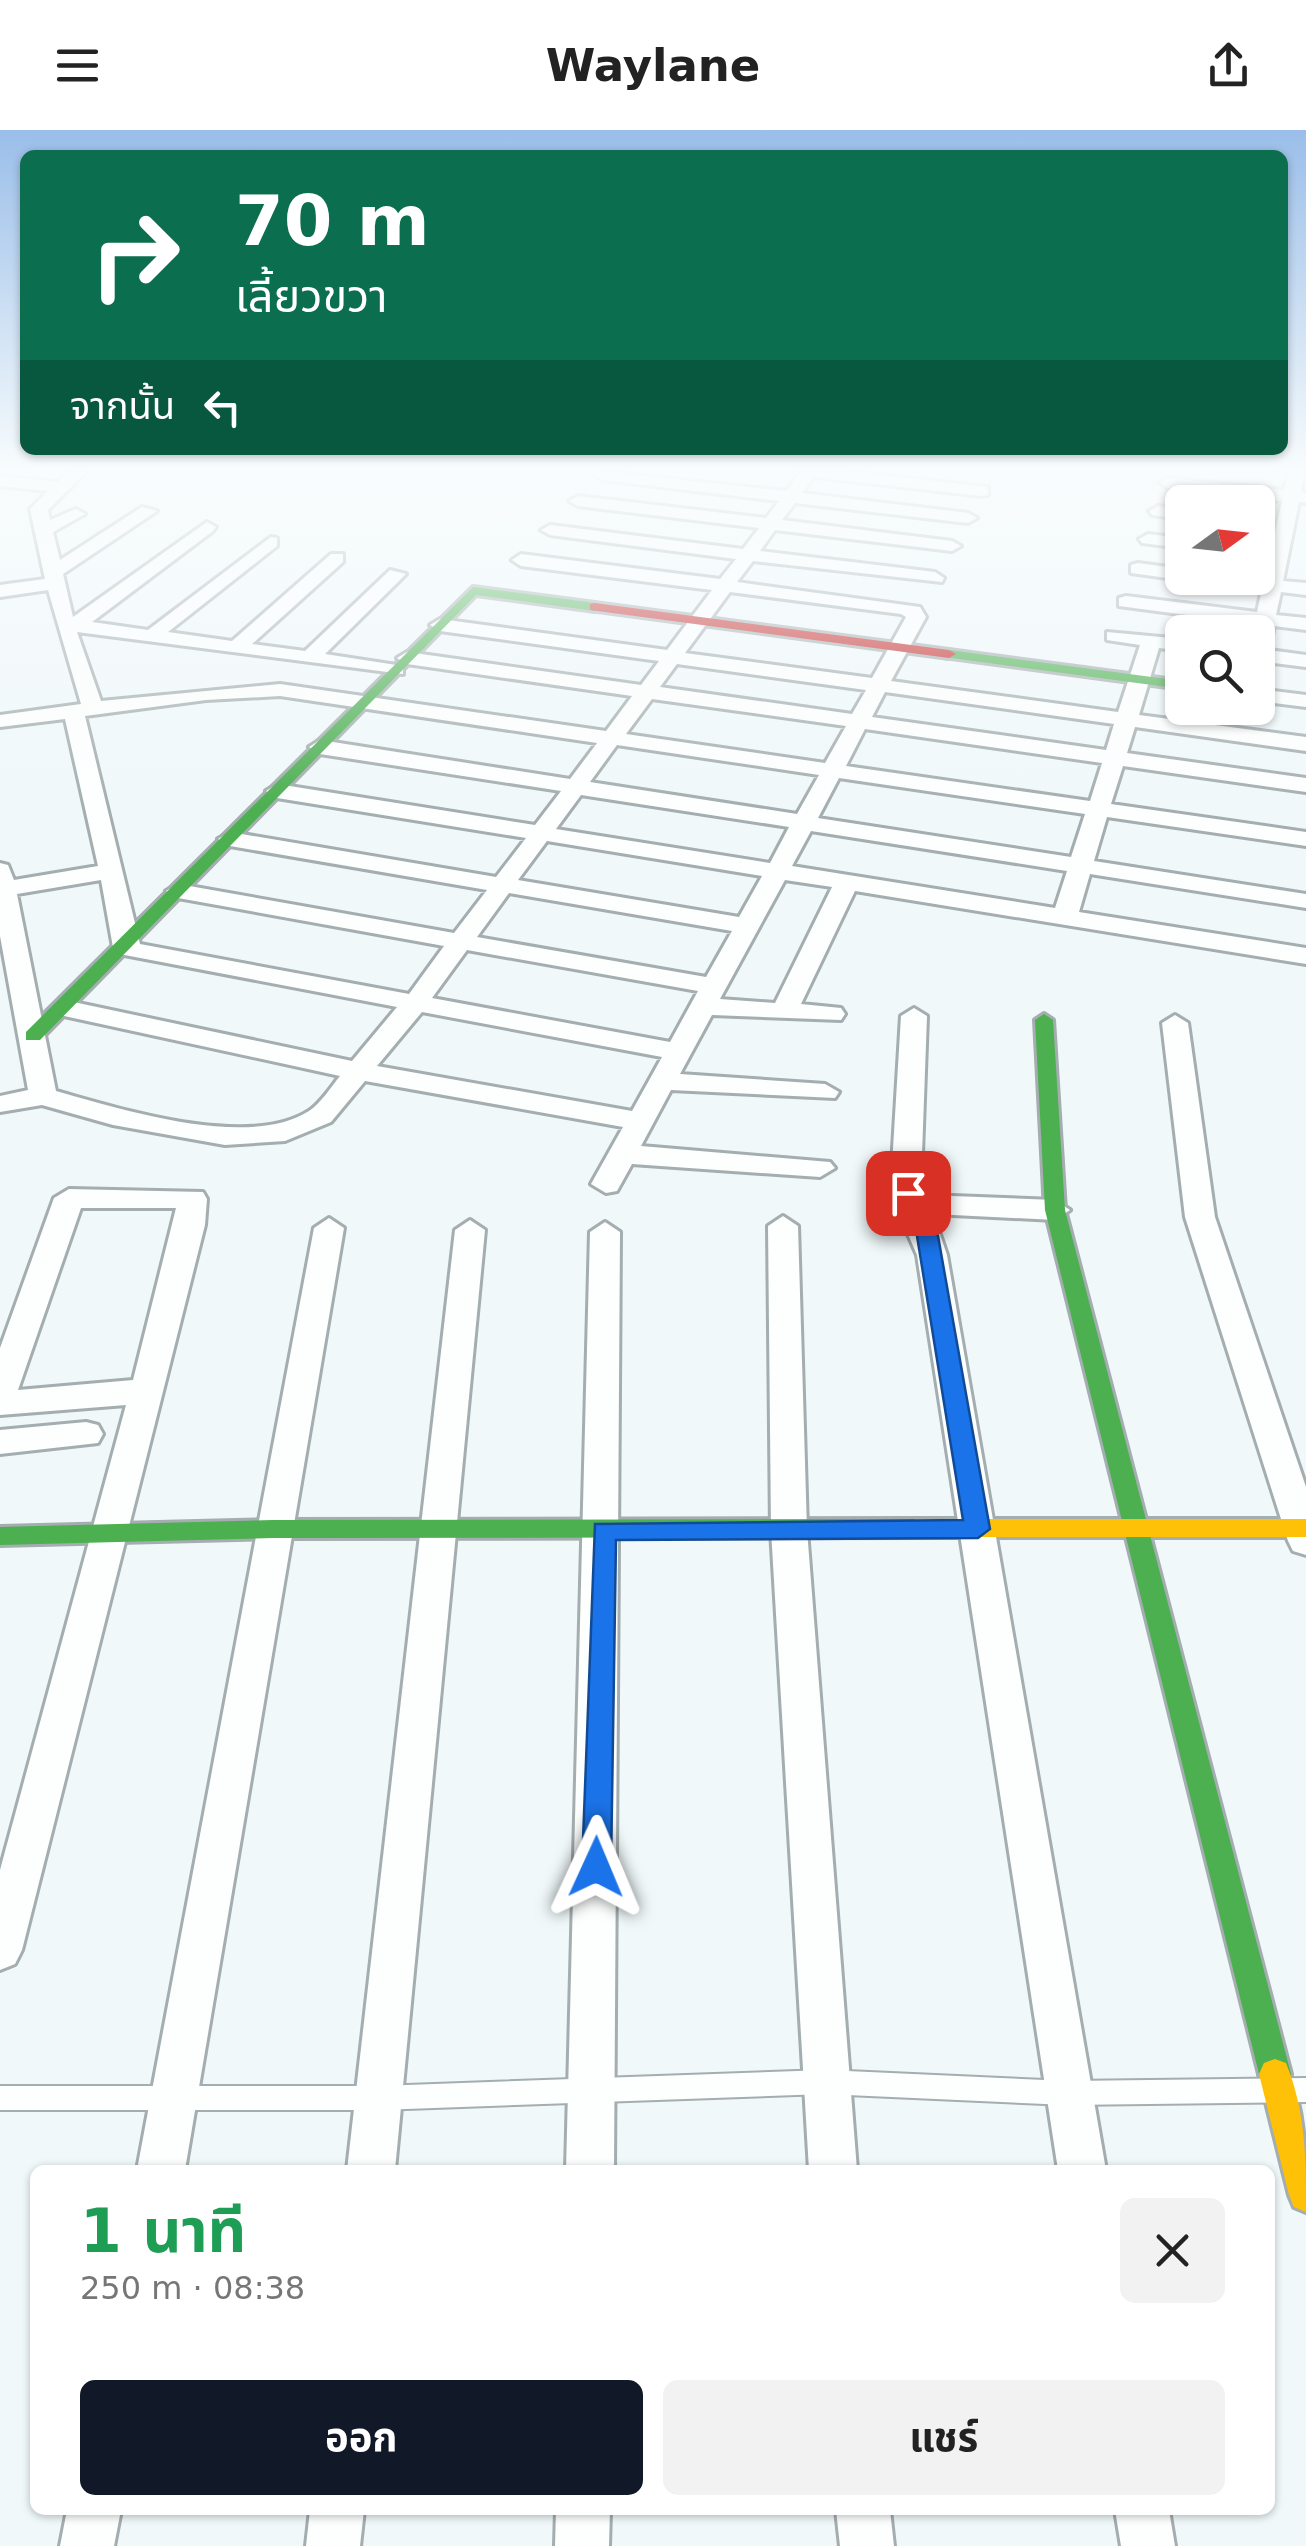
<!DOCTYPE html>
<html lang="th">
<meta charset="utf-8">
<style>
:root{--surface:#fff;--page:#f2f2f2;--text:#222;--muted:#767676;--accent:#111827}
body{margin:0;font-family:"DejaVu Sans","Noto Sans Thai",sans-serif;background:var(--page);color:var(--text);height:100vh;display:flex;flex-direction:column;font-size:38px;white-space:nowrap}
*{box-sizing:border-box;margin:0}
p{font-size:32px;color:var(--muted)}
.icon{flex:none;width:55px;height:55px;fill:none;stroke:currentColor;stroke-width:2;stroke-linecap:round;stroke-linejoin:round}
.map{position:relative;flex:1;overflow:hidden}
.drawer{position:absolute;left:30px;top:2035px;width:1245px;height:350px;display:flex;flex-direction:column;background:var(--surface);border-radius:15px;box-shadow:0 2px 8px #0004}
.drawer>*{flex:none}
.guide{position:absolute;left:20px;top:20px;width:1268px;height:305px;border-radius:15px;box-shadow:0 2px 8px #0004;background:#0b6e4f;color:#fff;overflow:hidden}
.needle{width:65px;rotate:75deg}
.fabs{position:absolute;left:1165px;top:355px;display:grid;gap:20px}
.fabs a{display:grid;place-items:center;width:110px;height:110px;border-radius:15px;background:var(--surface);box-shadow:0 2px 8px #0004;font-size:50px}
.pin{position:absolute;display:grid;place-items:center;width:85px;height:85px;color:#fff;margin:-42px;border-radius:20px;box-shadow:0 5px 15px #0006}
.me{position:absolute;width:110px;margin:-55px;rotate:1deg;stroke-linejoin:round;filter:drop-shadow(0 0 8px #0008)}
.turn{display:flex;align-items:center;gap:35px;height:210px;padding:0 50px;font-size:45px}
.turn .icon{width:130px;height:130px;stroke-width:2.5}
.turn b{display:block;font-size:70px;line-height:85px}
.then{display:flex;align-items:center;height:95px;padding:0 50px;background:#0003;gap:20px;font-size:38px}
.round{display:grid;place-items:center;flex:none;width:105px;height:105px;border-radius:15px;background:var(--page)}
.head{display:flex;align-items:center;justify-content:space-between;height:170px;padding:0 50px}
h1{font-size:60px;font-weight:700;line-height:75px;color:#1e9e55}
.button{display:flex;gap:20px;margin-top:auto;padding:20px 50px}
.button a{flex:1;height:115px;border-radius:15px;background:var(--accent);color:#fff;font-size:40px;font-weight:700;line-height:115px;text-align:center}
.button a+a{background:var(--page);color:var(--text)}
header{display:flex;justify-content:space-between;align-items:center;height:130px;padding:0 50px;background:var(--surface);font-size:45px;font-weight:700}
.map>svg:first-child{display:block}
.lines{fill:none;stroke-linecap:round;stroke-linejoin:round}
.lane-casing{stroke:#a4adaf;stroke-width:4}
.street-casing{stroke:#a4adaf;stroke-width:6}
.fast-casing{stroke:#a4adaf;stroke-width:6}
.slow-casing{stroke:#a4adaf;stroke-width:6}
.jam-casing{stroke:#a4adaf;stroke-width:6}
.lane{fill:#fdfefe;fill-rule:evenodd}
.street{fill:#fdfefe;fill-rule:evenodd}
.fast{fill:#4caf50;fill-rule:evenodd}
.slow{fill:#ffc107;fill-rule:evenodd}
.jam{fill:#c62828;fill-rule:evenodd}
.route{fill:#1a73e8;stroke:#114b97;stroke-width:2.5}
</style>
<header><svg class="icon" aria-label="menu" viewBox="0 0 24 24"><path d="M4 6h16M4 12h16M4 18h16"/></svg>Waylane<svg class="icon" aria-label="share" viewBox="0 0 24 24"><path d="M12 15V3M7 8l5-5 5 5M5 13v7h14v-7"/></svg></header>
<div class="map">
<svg width="1306" height="2416" viewBox="0 0 1306 2416">
<rect width="100%" height="100%" fill="#f0f8fa"/>
<g class="lines">
<defs>
<path id="lane" d="M825,1940L1068,1951L1306,1948V1972L1068,1975L825,1964L379,1980H0V1956H379Z"/>
<g id="street">
<path d="M70,341H87L48,380L50,390L76,379L85,384L53,402L60,430L142,377L157,381L63,444L73,487L207,392L216,397L213,401L92,492L148,500L271,407L277,408V416L168,502L232,511L331,424H343V432L252,514L305,521L390,440L406,444L325,524L403,536V544L77,502L101,571L280,554L606,601L632,566L407,534L397,528L407,522L641,555L659,531L440,501L430,495L440,489L667,520L712,460L521,436L512,430L521,424L720,449L736,429L550,405L541,400L550,395L743,419L759,398L578,376L569,371L578,366L766,388L779,371L603,350L595,345L597,341L786,361L798,345L794,341H844L988,357V365L982,366L814,347L802,363L968,383L977,388L968,393L795,373L782,390L952,411L961,416L952,421L775,400L760,421L935,442L944,448L942,452L753,431L737,452L920,477L926,487L891,551L1118,582L1140,515L1107,510V502L1182,509V521L1159,518L1139,585L1306,607V621L1135,597L1127,623L1306,648V662L1123,636L1111,674L1306,702V716L1107,687L1094,731L1306,764V778L1090,744L1079,782L1306,818V834L855,761L801,874L841,878L845,884L841,890L712,885L680,944L825,954L839,962L835,968L671,960L641,1016L830,1032L835,1038L820,1047L632,1034L617,1061L606,1063L591,1054L623,997L365,951L331,992L285,1011L225,1015L113,995L42,975L0,982V966L28,960L0,806V733L8,735L14,750L98,736L65,589L0,597V585L81,574L48,460L0,467V455L45,449L30,379L48,361L0,356V346L58,352ZM730,462L901,484L906,487L872,548L685,523ZM677,534L866,560L852,584L660,557ZM885,562L1114,594L1106,620L872,587ZM280,566L597,613L570,649L320,610L309,617L320,624L561,661L535,695L277,654L266,661L277,668L526,708L496,747L230,702L218,709L230,716L487,760L454,803L178,754L166,761L178,768L444,816L409,864L140,814L85,586L206,570ZM652,569L846,596L825,633L626,604ZM865,599L1102,633L1090,671L846,636ZM617,615L819,645L797,684L590,652ZM839,648L1085,684L1071,727L818,688ZM581,665L789,697L770,733L556,699ZM811,701L1067,741L1055,778L792,736ZM547,711L762,746L739,787L518,750ZM101,750L114,823L397,877L352,931L64,870L51,878L55,884L340,946C331,957 321,973 309,981C248,1020 121,979 56,961L17,764ZM785,750L832,757L775,873L720,869ZM509,763L732,801L706,847L477,807ZM467,820L698,861L670,912L432,868ZM422,882L662,927L632,981L377,936Z"/>
<path d="M1289,341H1305L1301,362L1306,363V373L1299,372L1283,451L1306,453V465L1281,462L1276,485L1306,488V500L1274,496L1269,520L1306,525V537L1258,531L1255,494L1119,476V468L1126,466L1257,482L1262,459L1213,454L1204,448H1265L1282,371L1168,358L1160,353L1168,348L1284,360Z"/>
<path d="M1158,376L1182,379V389L1152,385L1149,381Z"/>
<path d="M1148,404L1182,408V418L1142,413L1139,409Z"/>
<path d="M1138,433L1182,439V448H1189L1182,450L1131,443V435Z"/>
<path d="M1258,559L1306,565V577L1258,571Z"/>
<path d="M914,878L927,886L921,1052L926,1065L1055,1070L1070,1080L1055,1090L933,1084L947,1125L1106,2040H1058L917,1125L895,1074L891,1052L901,886Z"/>
<path d="M1175,885L1188,893L1215,1087L1306,1357V1425L1293,1421L1288,1411L1185,1087L1162,893Z"/>
<path d="M69,1059L203,1062L207,1069L205,1095L22,1820L15,1834L0,1840V1740L126,1275L0,1285V1218L54,1068ZM81,1078H176L133,1250L18,1260Z"/>
<path d="M783,1086L798,1096L807,1400L857,2040H809L771,1400L768,1096Z"/>
<path d="M329,1088L344,1098L185,2040H137L314,1098Z"/>
<path d="M470,1090L485,1100L395,2040H347L455,1100Z"/>
<path d="M605,1092L620,1102L614,2040H566L590,1102Z"/>
<path d="M86,1292L98,1295L103,1304L98,1313L0,1324V1300Z"/>
<path d="M67,2380H121L114,2416H60Z"/>
<path d="M310,2380H364L360,2416H306Z"/>
<path d="M556,2380H610L609,2416H555Z"/>
<path d="M836,2380H890L894,2416H840Z"/>
<path d="M1115,2380H1169L1175,2416H1121Z"/>
</g>
<g id="fast">
<path d="M473,457L595,473L602,477L595,481L476,465L40,910H26V902Z"/>
<path d="M949,520L1182,551V559L944,527V521Z"/>
<path d="M1044,884L1053,890L1065,1080L1291,1944L1286,1955L1275,1959L1264,1955L1259,1944L1045,1080L1035,890Z"/>
<path d="M917,1389L926,1391L929,1398L926,1405L917,1407L273,1408L0,1415V1397L273,1390Z"/>
</g>
<g id="slow">
<path d="M917,1389H1306V1407H917L908,1405L905,1398L908,1391Z"/>
<path d="M1275,1929L1286,1933C1306,1982 1306,2030 1306,2082L1294,2077L1289,2065L1259,1944L1264,1933Z"/>
</g>
<path id="jam" d="M595,473L949,520L956,524L949,528L590,480V474Z"/>
</defs>
<!-- lane casing -->
<use href="#lane" class="lane-casing"/>
<!-- street casing -->
<use href="#street" class="street-casing"/>
<!-- fast casing -->
<use href="#fast" class="fast-casing"/>
<!-- slow casing -->
<use href="#slow" class="slow-casing"/>
<!-- jam casing -->
<use href="#jam" class="jam-casing"/>
<!-- lane -->
<use href="#lane" class="lane"/>
<!-- street -->
<use href="#street" class="street"/>
<!-- fast -->
<use href="#fast" class="fast"/>
<!-- slow -->
<use href="#slow" class="slow"/>
<!-- jam -->
<use href="#jam" class="jam"/>
</g>
<!-- sky -->
<linearGradient id="sky" x2="0" y2="1"><stop stop-color="#9abee9"/><stop offset="0.5" stop-color="#f8fcfd"/><stop offset="1" stop-color="#f8fcfd" stop-opacity="0"/></linearGradient>
<rect width="1306" height="679" fill="url(#sky)"/>
<!-- route -->
<path class="route" d="M908,1056L918,1063L938,1106L990,1399L978,1408L616,1410L611,1737L607,1746L596,1750L586,1746L582,1737L595,1394L963,1390L917,1106L897,1063Z"/>
</svg>
<div class="fabs">
<a><svg class="needle" viewBox="-14 -14 28 28"><path d="M0-13l5 13h-10z" fill="#e53935"/><path d="M0 13l5-13h-10z" fill="#767676"/></svg></a>
<a><svg class="icon" aria-label="search" viewBox="0 0 24 24"><circle cx="10" cy="10" r="6"/><path d="M15 15l6 6"/></svg></a>
</div>
<div class="pin" style="left:908px;top:1063px;background:#d93025"><svg class="icon" aria-label="arrive" viewBox="0 0 24 24"><path d="M6 21V4h12l-3 4 3 4H6"/></svg></div>
<svg class="me" style="left:596px;top:1737px" viewBox="-20 -20 40 40"><path d="M0-17L14 15 0 8-14 15z" fill="#1a73e8" stroke="#fff" stroke-width="4"/></svg>
<div class="guide">
<div class="turn"><svg class="icon" aria-label="right" viewBox="0 0 24 24"><path d="M7 20v-9h11M14 6l5 5-5 5"/></svg><div><b>70 m</b>เลี้ยวขวา</div></div>
<div class="then">จากนั้น<svg class="icon" aria-label="left" viewBox="0 0 24 24"><path d="M17 20v-9H6M10 6l-5 5 5 5"/></svg></div>
</div>
<section class="drawer">
<div class="head"><div><h1>1 นาที</h1><p>250 m · 08:38</p></div><a class="round"><svg class="icon" aria-label="close" viewBox="0 0 24 24"><path d="M6 6l12 12M18 6L6 18"/></svg></a></div>
<div class="button"><a>ออก</a><a>แชร์</a></div>
</section>
</div>
